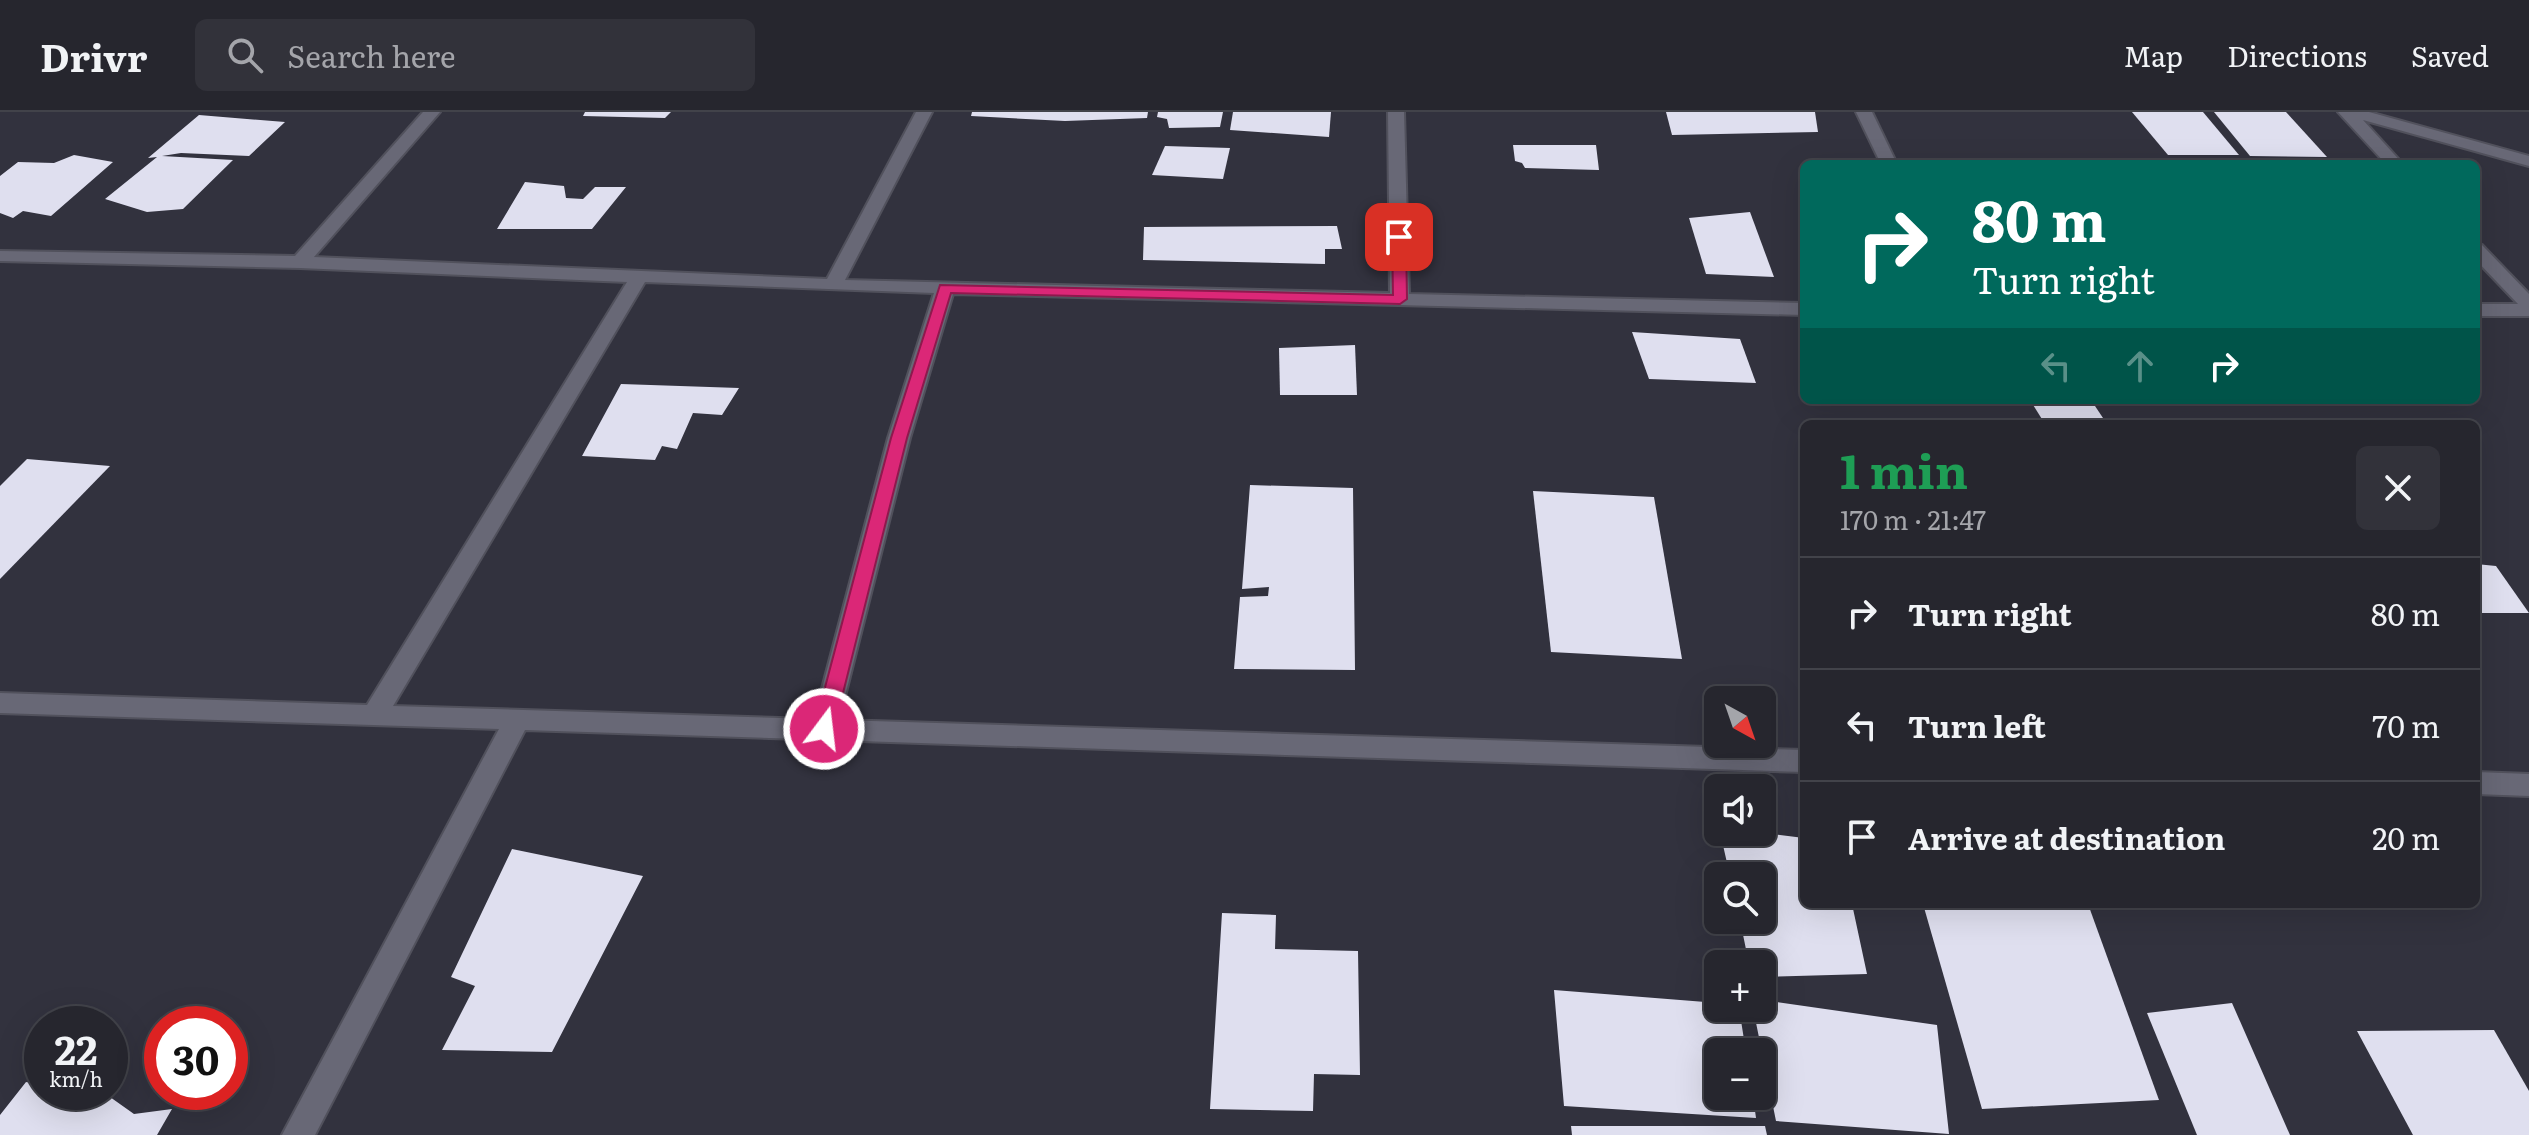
<!DOCTYPE html>
<meta charset="utf-8">
<style>
:root{--surface:#26262e;--page:#32323a;--text:#f1f3f6;--muted:#a4a5aa;--line:#42434a}
body{margin:0;font-family:Literata,serif;background:var(--page);color:var(--text);height:100vh;display:flex;flex-direction:column;font-size:30px;white-space:nowrap}
*{box-sizing:border-box;margin:0}
p{font-size:26px;color:var(--muted)}
.icon{flex:none;width:44px;height:44px;fill:none;stroke:currentColor;stroke-width:2;stroke-linecap:round;stroke-linejoin:round}
.map{position:relative;flex:1;overflow:hidden}
.side{position:absolute;left:1800px;top:308px;width:680px;height:488px;display:flex;flex-direction:column;background:var(--surface);border-radius:12px;box-shadow:0 8px 32px #0002,0 0 0 2px var(--line)}
.side>*{flex:none}
.hud{position:absolute;left:1800px;top:48px;width:680px;height:244px;border-radius:12px;box-shadow:0 8px 32px #0002,0 0 0 2px var(--line);background:#00695c;color:#fff;overflow:hidden}
.needle{width:52px;rotate:140deg}
.buttons{position:absolute;left:1704px;top:574px;display:grid;gap:16px}
.buttons a{display:grid;place-items:center;width:72px;height:72px;border-radius:12px;background:var(--surface);box-shadow:0 8px 32px #0002,0 0 0 2px var(--line);font-size:40px}
.speed{position:absolute;left:24px;top:894px;display:flex;gap:16px;font-size:40px;font-weight:700;text-align:center}
.speed>*{display:grid;place-content:center;width:104px;height:104px;border-radius:50%;background:var(--surface);box-shadow:0 8px 32px #0002,0 0 0 2px var(--line);line-height:1}
.speed small{font-size:20px;font-weight:400}
.speed .limit{border:12px solid #d22;background:#fff;color:#111}
.pin{position:absolute;display:grid;place-items:center;width:68px;height:68px;color:#fff;margin:-34px;border-radius:16px;box-shadow:0 4px 12px #0006}
.me{position:absolute;width:88px;margin:-44px;rotate:15deg;stroke-linejoin:round;filter:drop-shadow(0 0 6px #0008)}
.turn{display:flex;align-items:center;gap:28px;height:168px;padding:0 40px;font-size:36px}
.turn .icon{width:104px;height:104px;stroke-width:2.5}
.turn b{display:block;font-size:56px;line-height:68px}
.lanes{display:flex;align-items:center;height:76px;padding:0 40px;background:#0003;justify-content:center;gap:40px;direction:ltr}
.lanes .off{opacity:.35}
.round{display:grid;place-items:center;flex:none;width:84px;height:84px;border-radius:12px;background:var(--page)}
.overview{display:flex;align-items:center;justify-content:space-between;height:136px;padding:0 40px}
h1{font-size:48px;font-weight:700;line-height:60px;color:#1e9e55}
ul{padding:0;list-style:none}
li{display:flex;align-items:center;gap:24px;height:112px;padding:0 40px;border-top:2px solid var(--line)}
li div{flex:1}
li b{display:block;font-size:30px}
li em{font-style:normal}
header{display:flex;align-items:center;gap:48px;box-sizing:border-box;height:112px;padding:0 40px;background:var(--surface);border-bottom:2px solid var(--line)}
header strong{font-size:38px}
nav{display:flex;gap:44px;margin-inline-start:auto;font-size:28px}
.search{width:560px;height:72px;background:var(--page);display:flex;align-items:center;gap:20px;box-sizing:border-box;padding:0 28px;border-radius:12px;color:var(--muted);font-size:30px}
.map>svg:first-child{display:block}
.building{fill:#dfdfef}
.lines{fill:none;stroke-linecap:round;stroke-linejoin:round}
.street-casing{stroke:#51515c;stroke-width:4}
.street{fill:#686876;fill-rule:evenodd}
.route{fill:#db2777;stroke:#8e194d;stroke-width:2}
</style>
<header>
<strong>Drivr</strong>
<div class="search"><svg class="icon" aria-label="search" viewBox="0 0 24 24"><circle cx="10" cy="10" r="6"/><path d="M15 15l6 6"/></svg>Search here</div>
<nav><a>Map</a><a>Directions</a><a>Saved</a></nav>
</header>
<div class="map">
<svg width="2529" height="1023" viewBox="0 0 2529 1023">
<rect width="100%" height="100%" fill="#32323e"/>
<!-- building -->
<g class="building">
<path d="M585,0H671L665,6L583,4Z"/>
<path d="M972,0H1148L1147,6L1065,9L971,4Z"/>
<path d="M1158,0H1223L1220,15L1169,16L1167,7L1157,5Z"/>
<path d="M1233,0H1331L1329,25L1230,18Z"/>
<path d="M1666,0H1815L1818,20L1672,23Z"/>
<path d="M2132,0H2203L2239,43H2168Z"/>
<path d="M2214,0H2286L2327,45L2250,44Z"/>
<path d="M199,3L285,10L249,44L181,41L162,44L233,48L183,97L147,100L105,87L157,45L148,46Z"/>
<path d="M1513,33H1596L1599,58L1525,56L1522,51L1515,49Z"/>
<path d="M1165,34L1230,36L1223,67L1152,63Z"/>
<path d="M74,43L113,50L51,104L23,99L13,106L0,101V64L18,50L54,51Z"/>
<path d="M525,70L564,74L566,86L583,87L595,75H626L592,117H497Z"/>
<path d="M1750,100L1774,165L1706,162L1689,106Z"/>
<path d="M1337,114L1342,137H1325V152L1143,148L1144,115Z"/>
<path d="M1632,220L1740,227L1756,271L1649,267Z"/>
<path d="M1355,233L1357,283H1280L1279,236Z"/>
<path d="M621,272L739,276L722,303L693,301L677,337L662,334L655,348L582,344Z"/>
<path d="M2030,288H2091L2107,312H2045Z"/>
<path d="M27,347L110,354L0,467V374Z"/>
<path d="M1250,373L1353,376L1355,558L1234,557L1240,485L1268,484L1269,475L1242,477Z"/>
<path d="M1533,379L1654,385L1682,547L1551,540Z"/>
<path d="M2476,452L2496,454L2529,501H2476Z"/>
<path d="M1720,720H1756L1804,726V792H1852L1867,862L1762,865V852H1749L1740,808H1762V764H1730Z"/>
<path d="M512,737L643,764L552,940L442,938L475,874L451,865Z"/>
<path d="M1923,792H2088L2159,988L1982,997Z"/>
<path d="M1222,801L1276,803L1275,837L1358,839L1360,963L1314,962L1313,999L1210,997Z"/>
<path d="M1554,878L1718,891V896H1739L1746,940H1718V984H1753L1756,1006L1564,994Z"/>
<path d="M1762,888L1937,913L1949,1022L1776,1009L1753,896H1762Z"/>
<path d="M2232,891L2290,1023H2197L2147,901Z"/>
<path d="M2494,918L2529,979V1023H2413L2357,919Z"/>
<path d="M26,970L42,973V980H80L110,985L134,1002L172,997L157,1023H0V1003Z"/>
<path d="M1571,1014H1765L1767,1023H1572Z"/>
</g>
<g class="lines">
<defs>
<g id="street">
<path d="M423,0H440L314,145L827,167L916,0H932L845,168L1390,181L1388,0H1404L1409,182L1804,191V203L953,182L910,326L839,608L1804,638V660L525,618L315,1023H282L499,617L0,601V581L367,593L627,170L300,156L0,149V139L295,144ZM645,170L934,181L888,326L814,607L393,594Z"/>
<path d="M1856,0H1872L1897,52H1881Z"/>
<path d="M2338,0H2369L2529,44V54L2363,8L2403,52H2386Z"/>
<path d="M2476,132L2482,133L2529,182V204H2476V192H2518L2476,148Z"/>
<path d="M2476,660L2529,662V684L2476,682Z"/>
</g>
</defs>
<!-- street casing -->
<use href="#street" class="street-casing"/>
<!-- street -->
<use href="#street" class="street"/>
</g>
<!-- route -->
<path class="route" d="M1399,121L1406,125L1407,187L1400,192L951,181L907,326L834,617L831,623H817L814,617L891,326L940,173L1393,183L1392,125Z"/>
</svg>
<div class="buttons">
<a><svg class="needle" viewBox="-14 -14 28 28"><path d="M0-13l5 13h-10z" fill="#e53935"/><path d="M0 13l5-13h-10z" fill="#a4a5aa"/></svg></a>
<a><svg class="icon" aria-label="sound" viewBox="0 0 24 24"><path d="M4 9h4l5-4v14l-5-4H4zM17 9q2 3 0 6"/></svg></a>
<a><svg class="icon" aria-label="search" viewBox="0 0 24 24"><circle cx="10" cy="10" r="6"/><path d="M15 15l6 6"/></svg></a>
<a>+</a>
<a>−</a>
</div>
<div class="speed"><div>22<small>km/h</small></div><div class="limit">30</div></div>
<div class="pin" style="left:1399px;top:125px;background:#d93025"><svg class="icon" aria-label="arrive" viewBox="0 0 24 24"><path d="M6 21V4h12l-3 4 3 4H6"/></svg></div>
<svg class="me" style="left:824px;top:617px" viewBox="-20 -20 40 40"><circle r="17" fill="#db2777" stroke="#fff" stroke-width="3"/><path d="M0-11L8 9 0 5-8 9z" fill="#fff"/></svg>
<div class="hud">
<div class="turn"><svg class="icon" aria-label="right" viewBox="0 0 24 24"><path d="M7 20v-9h11M14 6l5 5-5 5"/></svg><div><b>80 m</b>Turn right</div></div>
<div class="lanes"><svg class="icon off" aria-label="left" viewBox="0 0 24 24"><path d="M17 20v-9H6M10 6l-5 5 5 5"/></svg><svg class="icon off" aria-label="ahead" viewBox="0 0 24 24"><path d="M12 20V5M6 11l6-6 6 6"/></svg><svg class="icon" aria-label="right" viewBox="0 0 24 24"><path d="M7 20v-9h11M14 6l5 5-5 5"/></svg></div>
</div>
<section class="side">
<div class="overview"><div><h1>1 min</h1><p>170 m · 21:47</p></div><a class="round"><svg class="icon" aria-label="close" viewBox="0 0 24 24"><path d="M6 6l12 12M18 6L6 18"/></svg></a></div>
<ul>
<li><svg class="icon" aria-label="right" viewBox="0 0 24 24"><path d="M7 20v-9h11M14 6l5 5-5 5"/></svg><div><b>Turn right</b></div><em>80 m</em></li>
<li><svg class="icon" aria-label="left" viewBox="0 0 24 24"><path d="M17 20v-9H6M10 6l-5 5 5 5"/></svg><div><b>Turn left</b></div><em>70 m</em></li>
<li><svg class="icon" aria-label="arrive" viewBox="0 0 24 24"><path d="M6 21V4h12l-3 4 3 4H6"/></svg><div><b>Arrive at destination</b></div><em>20 m</em></li>
</ul>
</section>
</div>
